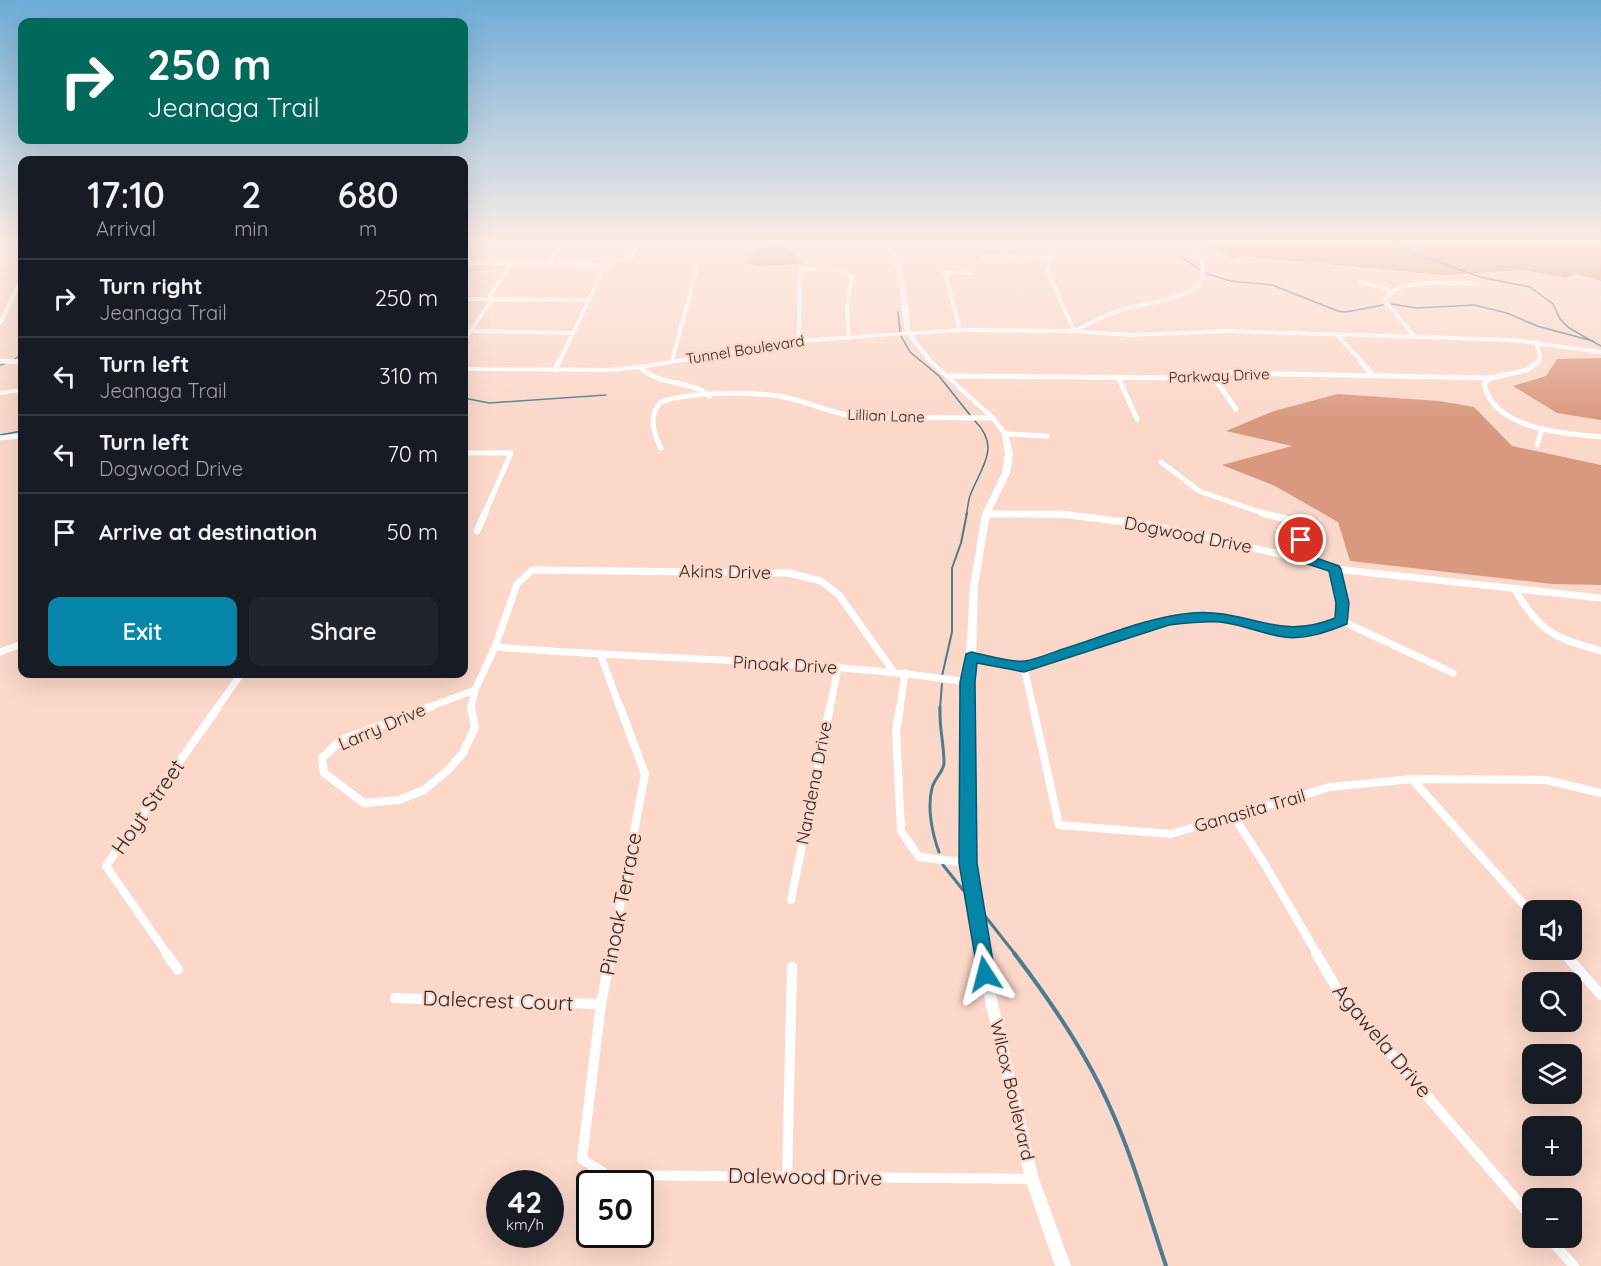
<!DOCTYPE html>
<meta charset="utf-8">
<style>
:root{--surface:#171b24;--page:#20242c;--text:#f1f3f6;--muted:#9ea1a6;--line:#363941;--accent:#0586a9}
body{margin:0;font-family:Quicksand,sans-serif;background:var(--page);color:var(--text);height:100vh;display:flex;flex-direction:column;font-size:22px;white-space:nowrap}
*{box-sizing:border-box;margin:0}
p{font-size:20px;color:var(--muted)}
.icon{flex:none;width:33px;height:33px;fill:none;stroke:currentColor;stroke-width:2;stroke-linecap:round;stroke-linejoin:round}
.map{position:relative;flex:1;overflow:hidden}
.panel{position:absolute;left:18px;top:156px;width:450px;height:522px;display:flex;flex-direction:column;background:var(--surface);border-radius:12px;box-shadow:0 6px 24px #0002}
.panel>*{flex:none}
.guide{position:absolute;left:18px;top:18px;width:450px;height:126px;border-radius:12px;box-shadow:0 6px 24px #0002;background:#00695c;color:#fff;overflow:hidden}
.fabs{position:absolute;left:1522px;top:900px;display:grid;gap:12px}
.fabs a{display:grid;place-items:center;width:60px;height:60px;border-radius:12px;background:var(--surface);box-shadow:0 6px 24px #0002;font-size:30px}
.speed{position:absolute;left:486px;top:1170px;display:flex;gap:12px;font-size:30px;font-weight:700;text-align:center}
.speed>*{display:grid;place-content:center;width:78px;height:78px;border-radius:50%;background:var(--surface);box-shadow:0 6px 24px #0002;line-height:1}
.speed small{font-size:15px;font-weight:400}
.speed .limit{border:3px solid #111;border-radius:9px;background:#fff;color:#111}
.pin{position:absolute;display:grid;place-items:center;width:51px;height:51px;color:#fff;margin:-26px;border:3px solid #fff;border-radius:50%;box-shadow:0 2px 6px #0007}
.me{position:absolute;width:66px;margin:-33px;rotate:351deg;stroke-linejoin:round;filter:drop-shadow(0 0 4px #0008)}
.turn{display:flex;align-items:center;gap:21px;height:126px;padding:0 30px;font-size:27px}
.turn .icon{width:78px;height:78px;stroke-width:2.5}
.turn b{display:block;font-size:42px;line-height:51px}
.eta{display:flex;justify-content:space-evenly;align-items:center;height:102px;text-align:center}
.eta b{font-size:36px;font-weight:600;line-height:42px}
.action{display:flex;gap:12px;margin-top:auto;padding:12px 30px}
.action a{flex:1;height:69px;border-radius:12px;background:var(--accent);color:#fff;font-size:24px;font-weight:600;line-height:69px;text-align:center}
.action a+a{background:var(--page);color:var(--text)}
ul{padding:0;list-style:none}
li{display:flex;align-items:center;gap:18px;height:78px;padding:0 30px;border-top:2px solid var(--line)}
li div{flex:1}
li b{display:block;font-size:22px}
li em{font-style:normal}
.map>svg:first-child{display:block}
.green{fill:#d0a493}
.forest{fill:#d99980}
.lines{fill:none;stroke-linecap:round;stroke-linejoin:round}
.stream-far3{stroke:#4c7c8e;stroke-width:1.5}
.stream-far2{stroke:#4c7c8e;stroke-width:2}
.stream-far1{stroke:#4c7c8e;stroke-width:3}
.stream{stroke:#4c7c8e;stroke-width:4}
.minor-far4{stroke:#fff;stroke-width:4}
.minor-far3{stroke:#fff;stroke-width:5}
.minor-far2{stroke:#fff;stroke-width:7}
.minor-far1{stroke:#fff;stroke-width:8}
.minor{stroke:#fff;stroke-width:10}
.tertiary{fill:#fff;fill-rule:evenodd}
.secondary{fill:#fff;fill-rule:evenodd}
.route{fill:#0586a9;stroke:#03576e;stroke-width:1.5}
.labels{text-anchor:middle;stroke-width:4.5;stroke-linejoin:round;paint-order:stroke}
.far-street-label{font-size:15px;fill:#342721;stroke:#fbd8ca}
.street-label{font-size:18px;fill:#342721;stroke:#fbd8ca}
.near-street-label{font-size:21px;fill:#342721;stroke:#fbd8ca}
</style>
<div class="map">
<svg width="1601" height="1266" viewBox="0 0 1601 1266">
<rect width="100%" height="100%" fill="#fbd8ca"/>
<!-- green -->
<path class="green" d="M783,247L794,251L803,264L755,266L748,263L747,258C758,249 769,246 783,247Z"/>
<!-- forest -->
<g class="forest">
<path d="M1201,242H1601V281L1575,274L1566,278L1524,270L1443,275L1243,256L1233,258L1204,245Z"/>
<path d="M1601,358V420L1557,413L1513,386L1546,376L1557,359Z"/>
<path d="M1338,394L1439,401L1474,407L1512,446L1601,465V585L1552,584L1350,561L1338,522L1275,486L1222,465L1292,446L1226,431L1274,411Z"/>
</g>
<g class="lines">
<!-- stream-far3 -->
<g class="stream-far3">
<path d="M1384,242L1480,277L1530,287L1553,304L1560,319L1569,328L1601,346"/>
<path d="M1183,258L1200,270"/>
<path d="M1205,273L1231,281L1272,285L1338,311L1346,312L1383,305"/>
<path d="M1391,304L1417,308L1474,305L1507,313L1537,326L1593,341"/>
<path d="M898,312L900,332"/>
<path d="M901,336L910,352L939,376L970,415"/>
<path d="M13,361L22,353"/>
<path d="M0,365L6,363"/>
<path d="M464,398L489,403L606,395"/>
<path d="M0,435L22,431"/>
<path d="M966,515C968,508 968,501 970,496C980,468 1002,448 975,421"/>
</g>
<!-- stream-far2 -->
<g class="stream-far2">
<path d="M942,676L952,632V568L961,543L967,513"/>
<path d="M940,708L942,684"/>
</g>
<!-- stream-far1 -->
<g class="stream-far1">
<path d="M939,852C932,833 927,808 932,788C934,779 944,771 944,763C944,743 939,728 940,707"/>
<path d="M943,865L963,890"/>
<path d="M985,916L1015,954"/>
</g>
<!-- stream -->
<path class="stream" d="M1014,953C1050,1000 1085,1051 1109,1105C1133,1157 1148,1212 1166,1266"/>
<!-- minor-far4 -->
<g class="minor-far4">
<path d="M464,242H522"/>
<path d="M797,242H874"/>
<path d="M1051,242L1054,253L1047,270L1074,331C1090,324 1105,315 1121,310C1141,303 1197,300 1203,276C1206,264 1196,251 1190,242"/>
<path d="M984,257L1055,258"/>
<path d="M464,263L606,265"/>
<path d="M550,263L563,242"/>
<path d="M1360,282L1393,291"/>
<path d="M464,299L588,300"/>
<path d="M960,330L945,272L973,273"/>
<path d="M464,331L572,333"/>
<path d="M1337,335L1362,362"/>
<path d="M1415,337L1385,301C1395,276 1456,283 1478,284"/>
<path d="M464,341L492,299L490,295L512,263"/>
<path d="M799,341L800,269L841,270L852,277L847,307L849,338"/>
<path d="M1536,342L1540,355L1538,362"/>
<path d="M0,361L22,362"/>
<path d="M672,361L697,268"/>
<path d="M559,362L606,265L632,256L638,242"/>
</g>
<!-- minor-far3 -->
<g class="minor-far3">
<path d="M0,361L22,362"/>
<path d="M1360,361L1373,375"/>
<path d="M640,367C660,387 689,379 710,396"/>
<path d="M555,370L559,361"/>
<path d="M1212,375L1236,409"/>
<path d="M948,376L1185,378L1227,373L1491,378L1527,370L1539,361"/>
<path d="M1118,377L1137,419"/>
<path d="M1491,378L1484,384C1494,430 1563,433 1601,437"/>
<path d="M1005,434L1047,436"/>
<path d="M0,438L22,436"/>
<path d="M1537,445L1542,429"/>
<path d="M661,448C653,433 648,415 661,402C690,391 763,391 793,399C816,405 837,415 860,417L993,418"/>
<path d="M464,453H511L484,515"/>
<path d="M1161,462L1199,491L1268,515"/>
<path d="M986,514L1065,515"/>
</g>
<!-- minor-far2 -->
<g class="minor-far2">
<path d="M1262,513L1290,520L1311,561"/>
<path d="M986,514H1060L1150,525L1311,561L1335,569L1601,598"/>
<path d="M477,531L485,513"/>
<path d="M1335,569L1343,603L1342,621"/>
<path d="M1515,590C1541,634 1554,637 1601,651"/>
<path d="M1342,621L1453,673"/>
<path d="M495,647C652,660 813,659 968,682"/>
<path d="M0,652L22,644"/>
<path d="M601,656L620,708"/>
<path d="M971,657L1024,667L1168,621L1194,617L1222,618L1283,632L1300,633L1325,628L1342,621"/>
<path d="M1024,667L1033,708"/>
<path d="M475,690L495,647L517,584L532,570L789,573L821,581L839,595L893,671"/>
<path d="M217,708L241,674"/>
<path d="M426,708L475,690L471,708"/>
<path d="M830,708L838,667"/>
<path d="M900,708L905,673"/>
</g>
<!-- minor-far1 -->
<g class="minor-far1">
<path d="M431,707L341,740L322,758L324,773L364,803L399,800L424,790L447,771L463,753L475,727L471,707"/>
<path d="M900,707L896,731L901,831L919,857L968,863"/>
<path d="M1033,707L1059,825L1171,834L1330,787L1412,779L1546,780L1601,793"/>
<path d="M1412,779L1533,915"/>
<path d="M1234,817L1264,863L1317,954"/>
<path d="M791,900L830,707"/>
<path d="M1562,950L1566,954"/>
<path d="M167,954L106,866L218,707"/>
<path d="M611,954L645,774L620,707"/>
</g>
<!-- minor -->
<g class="minor">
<path d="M166,953L178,970"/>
<path d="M611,953L601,1004L582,1159L607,1175L1032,1179"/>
<path d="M1316,953L1341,996L1533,1219"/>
<path d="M1564,953L1601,995"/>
<path d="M395,998L601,1004"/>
<path d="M787,1178L792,967"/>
<path d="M1549,1238L1574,1266"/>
</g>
<!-- tertiary -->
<g class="tertiary">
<path d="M9,242H14L22,247V250Z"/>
<path d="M20,278H22V283L3,323L0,325V318Z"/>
</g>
<!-- secondary -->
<g class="secondary">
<path d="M883,242H887C907,267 907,301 911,332L960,328L1074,329L1130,333L1228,329L1514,338L1601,350V354L1514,342L1228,333L1130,337L1074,333L960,332L913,335L932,360L995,417L1008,434L1013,453L1010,473L990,514L978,586L976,657L973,682L974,863L991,974L1039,1179L1071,1266H1055L1025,1179L979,974L962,863L963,682L966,657L970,586L982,514L1002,473L1005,453L1002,434L991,419L928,362L907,335L799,343L640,369L606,372L464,371V367L606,368L640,365L799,339L905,332L897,271L891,252Z"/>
<path d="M22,388V392L0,395V391Z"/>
</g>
</g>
<!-- sky -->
<linearGradient id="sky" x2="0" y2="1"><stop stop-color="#6dacd7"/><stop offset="0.58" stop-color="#fdede7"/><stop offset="1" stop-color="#fdede7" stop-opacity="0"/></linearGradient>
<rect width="1601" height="419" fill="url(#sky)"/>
<!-- route -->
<path class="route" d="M1301,536L1305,538L1316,558L1339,566L1341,569L1349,603L1347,624C1327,632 1305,640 1284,637C1262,634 1242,624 1220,622C1203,621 1186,623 1169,625L1024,672L977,663L975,682L977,863L995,974L992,980L985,983L979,980L959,863L960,682L966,654L971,652C986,655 1012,663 1025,661C1037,659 1049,654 1060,650C1103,637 1147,617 1192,613C1247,608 1277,642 1335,618L1336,603L1329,571L1307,564L1295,540Z"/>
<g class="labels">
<!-- far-street labels -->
<g class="far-street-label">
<text transform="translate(745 350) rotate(-9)" y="5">Tunnel Boulevard</text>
<text transform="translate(1219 376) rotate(-2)" y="5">Parkway Drive</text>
<text transform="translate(886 416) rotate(2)" y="5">Lillian Lane</text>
</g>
<!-- street labels -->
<g class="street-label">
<text transform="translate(1188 535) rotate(11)" y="6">Dogwood Drive</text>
<text transform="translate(725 572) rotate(1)" y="6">Akins Drive</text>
<text transform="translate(785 665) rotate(3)" y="6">Pinoak Drive</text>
<text transform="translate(382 727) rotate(-23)" y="6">Larry Drive</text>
<text transform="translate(814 783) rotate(-79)" y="6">Nandena Drive</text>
<text transform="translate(1250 811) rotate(-16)" y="6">Ganasita Trail</text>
<text transform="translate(1012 1090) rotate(77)" y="6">Wilcox Boulevard</text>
</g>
<!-- near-street labels -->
<g class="near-street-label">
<text transform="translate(148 807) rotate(-55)" y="7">Hoyt Street</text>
<text transform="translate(621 904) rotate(-79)" y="7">Pinoak Terrace</text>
<text transform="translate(498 1001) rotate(2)" y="7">Dalecrest Court</text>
<text transform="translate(1382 1041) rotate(50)" y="7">Agawela Drive</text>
<text transform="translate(805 1177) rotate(1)" y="7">Dalewood Drive</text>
</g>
</g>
</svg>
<div class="fabs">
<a><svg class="icon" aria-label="sound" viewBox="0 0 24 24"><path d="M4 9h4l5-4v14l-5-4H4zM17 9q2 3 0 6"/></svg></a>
<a><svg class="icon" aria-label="search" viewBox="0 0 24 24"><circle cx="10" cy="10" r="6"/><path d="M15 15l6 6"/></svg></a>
<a><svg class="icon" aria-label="layers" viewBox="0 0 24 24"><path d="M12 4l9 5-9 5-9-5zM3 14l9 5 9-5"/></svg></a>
<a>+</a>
<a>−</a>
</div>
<div class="speed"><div>42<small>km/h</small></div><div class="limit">50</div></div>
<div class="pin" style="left:1301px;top:540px;background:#d93025"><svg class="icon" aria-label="arrive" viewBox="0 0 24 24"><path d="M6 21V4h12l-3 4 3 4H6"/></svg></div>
<svg class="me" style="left:985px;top:974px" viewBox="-20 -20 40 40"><path d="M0-17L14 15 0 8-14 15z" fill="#0586a9" stroke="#fff" stroke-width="4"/></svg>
<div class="guide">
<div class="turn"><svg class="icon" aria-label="right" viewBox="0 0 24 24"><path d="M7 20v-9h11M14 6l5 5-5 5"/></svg><div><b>250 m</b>Jeanaga Trail</div></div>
</div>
<section class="panel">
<div class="eta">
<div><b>17:10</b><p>Arrival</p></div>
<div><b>2</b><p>min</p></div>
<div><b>680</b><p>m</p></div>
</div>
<ul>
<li><svg class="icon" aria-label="right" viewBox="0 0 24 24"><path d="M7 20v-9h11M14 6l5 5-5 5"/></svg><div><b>Turn right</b><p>Jeanaga Trail</p></div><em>250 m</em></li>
<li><svg class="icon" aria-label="left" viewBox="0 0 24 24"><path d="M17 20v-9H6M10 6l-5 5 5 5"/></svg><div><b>Turn left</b><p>Jeanaga Trail</p></div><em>310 m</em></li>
<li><svg class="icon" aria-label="left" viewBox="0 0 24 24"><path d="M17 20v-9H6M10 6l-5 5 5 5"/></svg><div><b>Turn left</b><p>Dogwood Drive</p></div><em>70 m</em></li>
<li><svg class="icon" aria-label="arrive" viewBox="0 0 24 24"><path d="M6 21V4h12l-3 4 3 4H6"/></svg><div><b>Arrive at destination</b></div><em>50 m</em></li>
</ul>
<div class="action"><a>Exit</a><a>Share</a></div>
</section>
</div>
